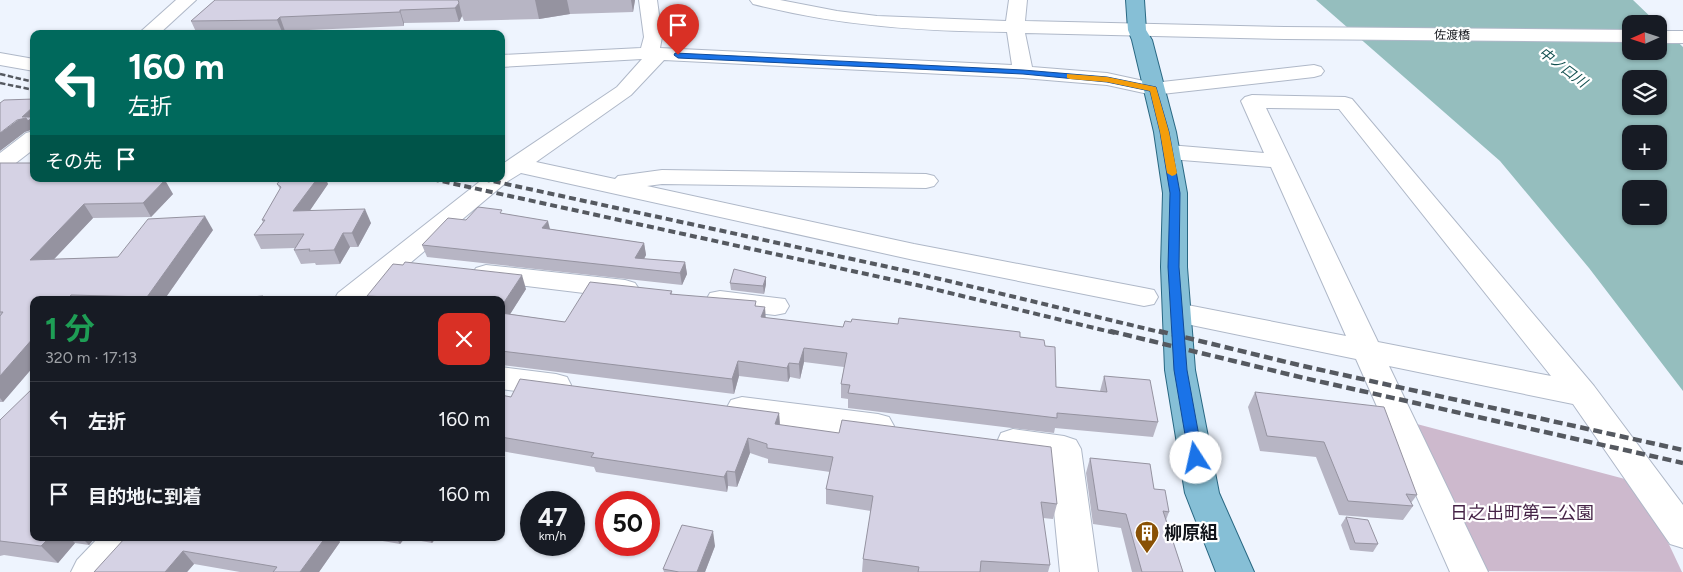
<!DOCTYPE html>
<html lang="ja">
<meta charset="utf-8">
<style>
:root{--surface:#171b24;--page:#20242c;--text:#f1f3f6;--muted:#9ea1a6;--line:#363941}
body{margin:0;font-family:Figtree,"Noto Sans JP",sans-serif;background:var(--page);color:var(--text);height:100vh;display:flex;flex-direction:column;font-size:19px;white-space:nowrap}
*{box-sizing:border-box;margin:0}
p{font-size:16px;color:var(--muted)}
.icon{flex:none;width:28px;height:28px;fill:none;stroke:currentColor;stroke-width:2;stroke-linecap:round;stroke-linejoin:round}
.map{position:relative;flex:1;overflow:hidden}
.panel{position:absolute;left:30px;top:296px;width:475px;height:245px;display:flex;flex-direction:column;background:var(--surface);border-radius:10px;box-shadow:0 1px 4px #0004}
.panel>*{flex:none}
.top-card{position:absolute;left:30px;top:30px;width:475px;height:152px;border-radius:10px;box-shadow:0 1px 4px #0004;background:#00695c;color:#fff;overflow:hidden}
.needle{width:32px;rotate:267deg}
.fabs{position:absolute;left:1622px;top:15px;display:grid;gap:10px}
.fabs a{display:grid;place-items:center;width:45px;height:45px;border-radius:10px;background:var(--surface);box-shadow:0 1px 4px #0004;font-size:25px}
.speed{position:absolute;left:520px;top:491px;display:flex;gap:10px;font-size:25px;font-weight:700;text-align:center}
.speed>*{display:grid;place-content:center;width:65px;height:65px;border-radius:50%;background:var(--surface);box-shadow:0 1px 4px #0004;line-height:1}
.speed small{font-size:12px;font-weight:400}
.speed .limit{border:8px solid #d22;background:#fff;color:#111}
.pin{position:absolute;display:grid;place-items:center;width:42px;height:42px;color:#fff;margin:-51px -21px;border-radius:50% 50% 50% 0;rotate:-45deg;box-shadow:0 0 5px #0007}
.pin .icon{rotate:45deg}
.me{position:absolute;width:55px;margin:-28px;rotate:350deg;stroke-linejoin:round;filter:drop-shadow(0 0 4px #0008)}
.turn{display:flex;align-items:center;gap:18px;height:105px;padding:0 15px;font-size:22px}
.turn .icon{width:65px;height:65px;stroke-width:2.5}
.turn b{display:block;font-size:35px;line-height:42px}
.then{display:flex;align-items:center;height:48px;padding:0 15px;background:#0003;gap:10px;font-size:19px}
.round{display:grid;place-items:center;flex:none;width:52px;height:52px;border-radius:10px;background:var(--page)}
.overview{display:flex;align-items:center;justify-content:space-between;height:85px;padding:0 15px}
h1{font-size:30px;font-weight:700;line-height:38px;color:#1e9e55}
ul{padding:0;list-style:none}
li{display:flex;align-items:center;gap:15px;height:75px;padding:0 15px;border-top:1px solid var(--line)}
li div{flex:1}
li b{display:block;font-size:19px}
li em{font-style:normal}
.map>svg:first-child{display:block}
.green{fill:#cdb9cd}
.water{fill:#95bebe;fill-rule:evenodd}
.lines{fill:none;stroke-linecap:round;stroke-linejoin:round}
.minor-casing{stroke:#afb8c8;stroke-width:2}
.major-casing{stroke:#296883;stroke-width:2}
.minor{fill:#fff;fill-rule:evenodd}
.major{fill:#86bfd6;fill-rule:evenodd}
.rail-far2{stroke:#555960;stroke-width:2.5;stroke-dasharray:5.5 2.5;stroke-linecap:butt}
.rail-far1{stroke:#555960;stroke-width:4;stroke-dasharray:7 4;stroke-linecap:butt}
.rail{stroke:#555960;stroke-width:4.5;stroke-dasharray:9 4.5;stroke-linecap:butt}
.wall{fill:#b7b5c4}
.shaded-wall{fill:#9593a0}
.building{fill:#d5d2e4;stroke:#9593a0}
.route{fill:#1a73e8;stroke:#114b97}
.slow{fill:#f59e0b}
.labels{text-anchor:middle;stroke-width:4.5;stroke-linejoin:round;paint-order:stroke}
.far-street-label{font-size:12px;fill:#11141a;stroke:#fff}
.far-water-label{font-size:14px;font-style:italic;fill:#135050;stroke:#fff}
.near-park-label{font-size:18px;fill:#462447;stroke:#fff}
.near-poi-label{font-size:18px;font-weight:bold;fill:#11141a;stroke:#fff;text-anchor:start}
</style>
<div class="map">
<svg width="1683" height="572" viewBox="0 0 1683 572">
<rect width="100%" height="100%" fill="#eef4fe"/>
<!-- green -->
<path class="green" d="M1413,423L1640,483L1682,572L1484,571Z"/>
<!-- water -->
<path class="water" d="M1316,0H1633L1658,24H1631V51H1659V24L1683,47V391L1589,268L1500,161ZM1631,79H1659V106H1631ZM1631,134H1659V161H1631ZM1631,189H1659V216H1631Z"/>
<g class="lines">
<defs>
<g id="minor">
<path d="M176,0H196L159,34H138Z"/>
<path d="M639,0H657L662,37L660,48L1012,65L1007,32C917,31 840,26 753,4L750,0H780L837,11L877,16L1006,21L1009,0H1027L1025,21L1285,27L1631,30V42L1285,39L1025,33L1032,67L1107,73L1153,83L1314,65L1321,67L1324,71L1321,75L1314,77L1153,95L1107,85L1023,78L664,60L631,95L536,162L615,179L618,176L662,170L926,174L934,176L938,181L934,186L926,188L662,184L647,186L914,244L1144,288L1154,290L1158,297L1154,304L1144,306L914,260L521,173L508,181L366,300H334L338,293L483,179H501V165L617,87L642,59L501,67V55L641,48L644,37Z"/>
<rect x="1659" y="31" width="24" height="12"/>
<path d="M0,53L34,59V71L0,65Z"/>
<path d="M1252,95L1345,97L1352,99L1594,386L1683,505V548L1670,544L1573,404L1389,366L1488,572H1450L1356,359L1167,320L1163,313L1167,306L1177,303L1346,336L1271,167L1169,159L1161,157L1158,152L1161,147L1169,145L1264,153L1241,101L1245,97ZM1266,108L1339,109L1551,376L1378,342Z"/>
<path d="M34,131V149L8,169L0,171V153L26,133Z"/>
<path d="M486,265L625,280L635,283L639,289L635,295L625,298L476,280L472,274L476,268Z"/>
<path d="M720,291L785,299L789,306L785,313L775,315L710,307L706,300L710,293Z"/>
<path d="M501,367L556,374L567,377L571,385L567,393L556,396L501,389Z"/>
<path d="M742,397L878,414L889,417L894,426L889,435L878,438L742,421L731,418L726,409L731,400Z"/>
<path d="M1013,429L1064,436L1076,440L1081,449L1098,572H1060L1049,460L1013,455L1001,451L997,442L1001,433Z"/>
<path d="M98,538H139L134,549L114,572H71L77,560Z"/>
</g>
<path id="major" d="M1126,0H1144L1146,30L1152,40L1176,132L1187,193V267L1195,370L1219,493L1254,572H1216L1185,493L1165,370L1161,267L1163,193L1154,132L1132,40L1128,30Z"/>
</defs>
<!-- minor casing -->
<use href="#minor" class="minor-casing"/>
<!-- major casing -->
<use href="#major" class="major-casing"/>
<!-- minor -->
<use href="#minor" class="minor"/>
<!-- major -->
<use href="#major" class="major"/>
<!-- rail-far2 -->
<g class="rail-far2">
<path d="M0,74L34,82"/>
<path d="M0,83L34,90"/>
</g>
<!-- rail-far1 -->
<g class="rail-far1">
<path d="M432,179L921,286L1115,333"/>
<path d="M483,179L907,271L1164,333"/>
</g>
<!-- rail -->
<g class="rail">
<path d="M1110,331L1304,378L1683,463"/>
<path d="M1159,331L1303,366L1683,450"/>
</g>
</g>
<!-- wall -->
<g class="wall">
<path d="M215,0H635L633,12L570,14L539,19L464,21L462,16L459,22L404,23V26L285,31L283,34H197L191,21Z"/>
<path d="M0,163L119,180L173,194L151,217L93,218L54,259L118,257L213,230L164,300H34V366L3,402H0Z"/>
<path d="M277,184H328L310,210L371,223L358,247H350L340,264L316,265L315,263L301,264L294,250L295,248L261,249L254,235L263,222L262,220L280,189Z"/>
<path d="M503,214L550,229L644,243L646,255L644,259L685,262L687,274L682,285L427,257L422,245L466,220Z"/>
<path d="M766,277V284L764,294L731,290L730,283Z"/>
<path d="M526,289L510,314L565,322L672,291V294L757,306L766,318L843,327L851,322L898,324L1020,337L1045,346L1056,387L1100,391L1104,376L1158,422L1153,437L1055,428L1054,433L848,408V399L841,398V384L844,367L804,362L800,379L790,377L788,382L739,376L734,394L501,365V300H369L367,296Z"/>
<path d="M1255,392L1417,495L1411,503L1413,506L1403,520L1339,515L1316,457L1260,451L1248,407Z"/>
<path d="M501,395L511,397L779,413L780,425L1057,504L1053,519L1043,518L1050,565L1048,572H862L863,559L871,511L826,504V489L830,472L768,463V459L750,453L737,487L728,486L727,492L596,472L594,467L501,451Z"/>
<path d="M0,420L34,538H95L89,545L75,543L58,563L4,555L0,556Z"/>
<path d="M1090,458L1154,489L1169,512L1166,520L1183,572H1132L1121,528L1093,524L1086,473Z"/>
<path d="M1346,517L1378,544L1373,552L1350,550L1341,525Z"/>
<path d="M135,538H337L340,542L319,572H240L194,564L187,572H94Z"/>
<path d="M370,538H436L432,543L405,538L400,544L371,539Z"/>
<path d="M715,546L705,572H664L663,569Z"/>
</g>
<!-- shaded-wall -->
<g class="shaded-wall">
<path d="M535,0H567L570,14L539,19Z"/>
<path d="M631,0H635L633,12Z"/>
<path d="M459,3L462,16L459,22L455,8Z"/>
<path d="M400,10L404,23V26L400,12Z"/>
<path d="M280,17L285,31L283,34L277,20Z"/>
<path d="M34,106V129L32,126L34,129L25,132L0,151V133L22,117Z"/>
<path d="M97,179H120L105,193L96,180Z"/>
<path d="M317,179H326L328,184L300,225L293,211Z"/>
<path d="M165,180L173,194L151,217L143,203Z"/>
<path d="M84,204L93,218L40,274L30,260Z"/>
<path d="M365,209L371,223L358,247L352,233Z"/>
<path d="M205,216L213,230L164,300H149L147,297Z"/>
<path d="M548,221L551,233L542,228Z"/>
<path d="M343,233L350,247L340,264L334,250Z"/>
<path d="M644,243L646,255L639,268L635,258Z"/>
<path d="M685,262L687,274L682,285L680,273Z"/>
<path d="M522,275L526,289L502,327L501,323V307Z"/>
<path d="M766,277V284L764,294L763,286Z"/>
<path d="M71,295L75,300H66Z"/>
<path d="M263,296L265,300H261Z"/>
<path d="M765,307L766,321L761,317Z"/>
<path d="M34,337V366L3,402L0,398V376Z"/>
<path d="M804,348V362L800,379L799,364Z"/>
<path d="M738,361L739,376L734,394L732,379Z"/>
<path d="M789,363L790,377L788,382L787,368Z"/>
<path d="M779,413L780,428L775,424Z"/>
<path d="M748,438L750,453L737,487L735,472Z"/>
<path d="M727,471L728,486L727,492L724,477Z"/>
<path d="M713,531L715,546L705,572H697Z"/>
<path d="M49,538H70L75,543L58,563L41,546Z"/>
<path d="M82,538H95L89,545Z"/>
<path d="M325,538H337L340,542L319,572H300Z"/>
<path d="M396,538H405L400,544Z"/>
<path d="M429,538H436L432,543Z"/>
<path d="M183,551L194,564L187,572H165Z"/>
</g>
<!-- building -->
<g class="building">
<path d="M215,0H458L459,3L455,8L400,10V12L280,17L277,20L191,21Z"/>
<path d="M34,99L33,101H34V106L22,117H33L28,121L26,118L17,120L0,133V103L4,100Z"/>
<path d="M0,163H34V179L165,180L143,203L84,204L30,260L118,257L148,219L205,216L147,297L71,295L66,300H34V337L0,376V316L3,312H0Z"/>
<path d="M281,179H317L293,211L365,209L352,233H343L334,250L309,251L310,249L294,250L304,234L254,235L265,220H262L281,187L277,184Z"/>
<path d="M478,207L502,210L500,213L548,221L542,228L644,243L635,258L685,262L680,273L422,245L448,218L466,220Z"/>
<path d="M405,262L522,275L501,307V300H384L387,297L367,296L393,264L403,265Z"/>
<path d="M734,269L766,277L763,286L730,283Z"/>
<path d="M590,282L672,291L670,294L756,301L755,306L765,307L761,317L843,327L845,321L851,322L852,319L898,324L899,318L1020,332V337L1044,340L1045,346L1055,347L1056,387L1107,392L1104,376L1150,380L1158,422L1057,413V418L848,393L850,385L841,384L847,353L804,348L799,364L789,363L787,368L738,361L732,379L501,351V313L565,322Z"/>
<path d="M263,296L261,300H216Z"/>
<path d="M123,298L164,300H121Z"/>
<path d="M520,379L779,413L775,424L839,433L842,420L1051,447L1057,504L1041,502L1050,565L981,561L980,572H918L919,567L863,559L873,496L826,489L833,457L767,448V444L748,438L735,472L727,471L724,477L591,457L594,453L501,437V395L511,397Z"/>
<path d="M34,387V538H49L41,546L0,541V420Z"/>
<path d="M1255,392L1384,407L1417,495L1406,494L1413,506L1348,501L1324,442L1267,436Z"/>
<path d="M1090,458L1150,464L1154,489L1165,490L1169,512L1163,511L1183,572H1142L1126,514L1098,510Z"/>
<path d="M1346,517L1368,520L1378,544L1355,543Z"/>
<path d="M682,525L713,531L697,572H679L663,569Z"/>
<path d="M125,538L134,539L135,538H325L300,572H273L277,567L183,551L165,572H94Z"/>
</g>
<!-- route -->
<path class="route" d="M675,53L1023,70L1107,77L1156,87L1169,132L1180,193L1179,267L1187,370L1203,458L1201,462L1196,463L1191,462L1189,458L1174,370L1168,267L1170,193L1160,132L1150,91L1107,82L1023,74L678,58L674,55Z"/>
<!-- slow -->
<path class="slow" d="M1067,74L1107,77L1156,87L1169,132L1177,173L1175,175L1172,176L1167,173L1160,132L1150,91L1107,82L1070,79L1067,78Z"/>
<!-- icons -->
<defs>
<symbol id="building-pin" viewBox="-11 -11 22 30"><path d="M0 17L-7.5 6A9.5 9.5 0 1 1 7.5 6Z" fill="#895105" stroke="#fff"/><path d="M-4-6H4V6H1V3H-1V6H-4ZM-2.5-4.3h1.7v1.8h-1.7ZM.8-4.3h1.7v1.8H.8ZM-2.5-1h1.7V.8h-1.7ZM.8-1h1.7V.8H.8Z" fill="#fff"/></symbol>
</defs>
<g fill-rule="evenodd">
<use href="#building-pin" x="1133" y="519" width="28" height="38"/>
</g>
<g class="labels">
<!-- far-street labels -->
<g class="far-street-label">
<text transform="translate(1452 35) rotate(1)" y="4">佐渡橋</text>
</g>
<!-- far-water labels -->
<g class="far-water-label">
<text transform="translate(1563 67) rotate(37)" y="5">中ノ口川</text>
</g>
<!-- near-park labels -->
<g class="near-park-label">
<text x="1522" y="519">日之出町第二公園</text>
</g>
<!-- near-poi labels -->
<g class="near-poi-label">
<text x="1164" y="539">柳原組</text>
</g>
</g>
</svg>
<div class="fabs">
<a><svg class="needle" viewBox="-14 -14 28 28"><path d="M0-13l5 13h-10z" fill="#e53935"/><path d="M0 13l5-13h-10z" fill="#9ea1a6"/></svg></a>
<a><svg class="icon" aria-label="layers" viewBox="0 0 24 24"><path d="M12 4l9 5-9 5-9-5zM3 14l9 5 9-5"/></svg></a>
<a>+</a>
<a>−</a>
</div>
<div class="speed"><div>47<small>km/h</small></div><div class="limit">50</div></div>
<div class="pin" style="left:678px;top:55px;background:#d93025"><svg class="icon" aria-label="arrive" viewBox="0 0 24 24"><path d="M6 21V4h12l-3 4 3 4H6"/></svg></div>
<svg class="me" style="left:1196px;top:458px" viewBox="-20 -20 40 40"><circle r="19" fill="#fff"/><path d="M0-13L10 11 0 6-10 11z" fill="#1a73e8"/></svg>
<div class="top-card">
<div class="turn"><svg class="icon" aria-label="left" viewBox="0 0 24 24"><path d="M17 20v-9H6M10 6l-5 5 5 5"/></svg><div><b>160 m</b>左折</div></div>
<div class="then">その先<svg class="icon" aria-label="arrive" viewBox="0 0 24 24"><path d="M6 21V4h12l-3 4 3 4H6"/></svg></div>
</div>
<section class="panel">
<div class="overview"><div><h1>1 分</h1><p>320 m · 17:13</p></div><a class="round" style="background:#d93025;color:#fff"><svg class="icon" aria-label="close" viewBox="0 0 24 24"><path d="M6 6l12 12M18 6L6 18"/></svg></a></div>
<ul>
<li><svg class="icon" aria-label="left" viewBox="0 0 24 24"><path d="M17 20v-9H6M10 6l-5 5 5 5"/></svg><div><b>左折</b></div><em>160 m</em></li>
<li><svg class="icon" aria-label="arrive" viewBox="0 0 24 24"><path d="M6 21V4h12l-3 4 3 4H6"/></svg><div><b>目的地に到着</b></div><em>160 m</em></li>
</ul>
</section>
</div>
